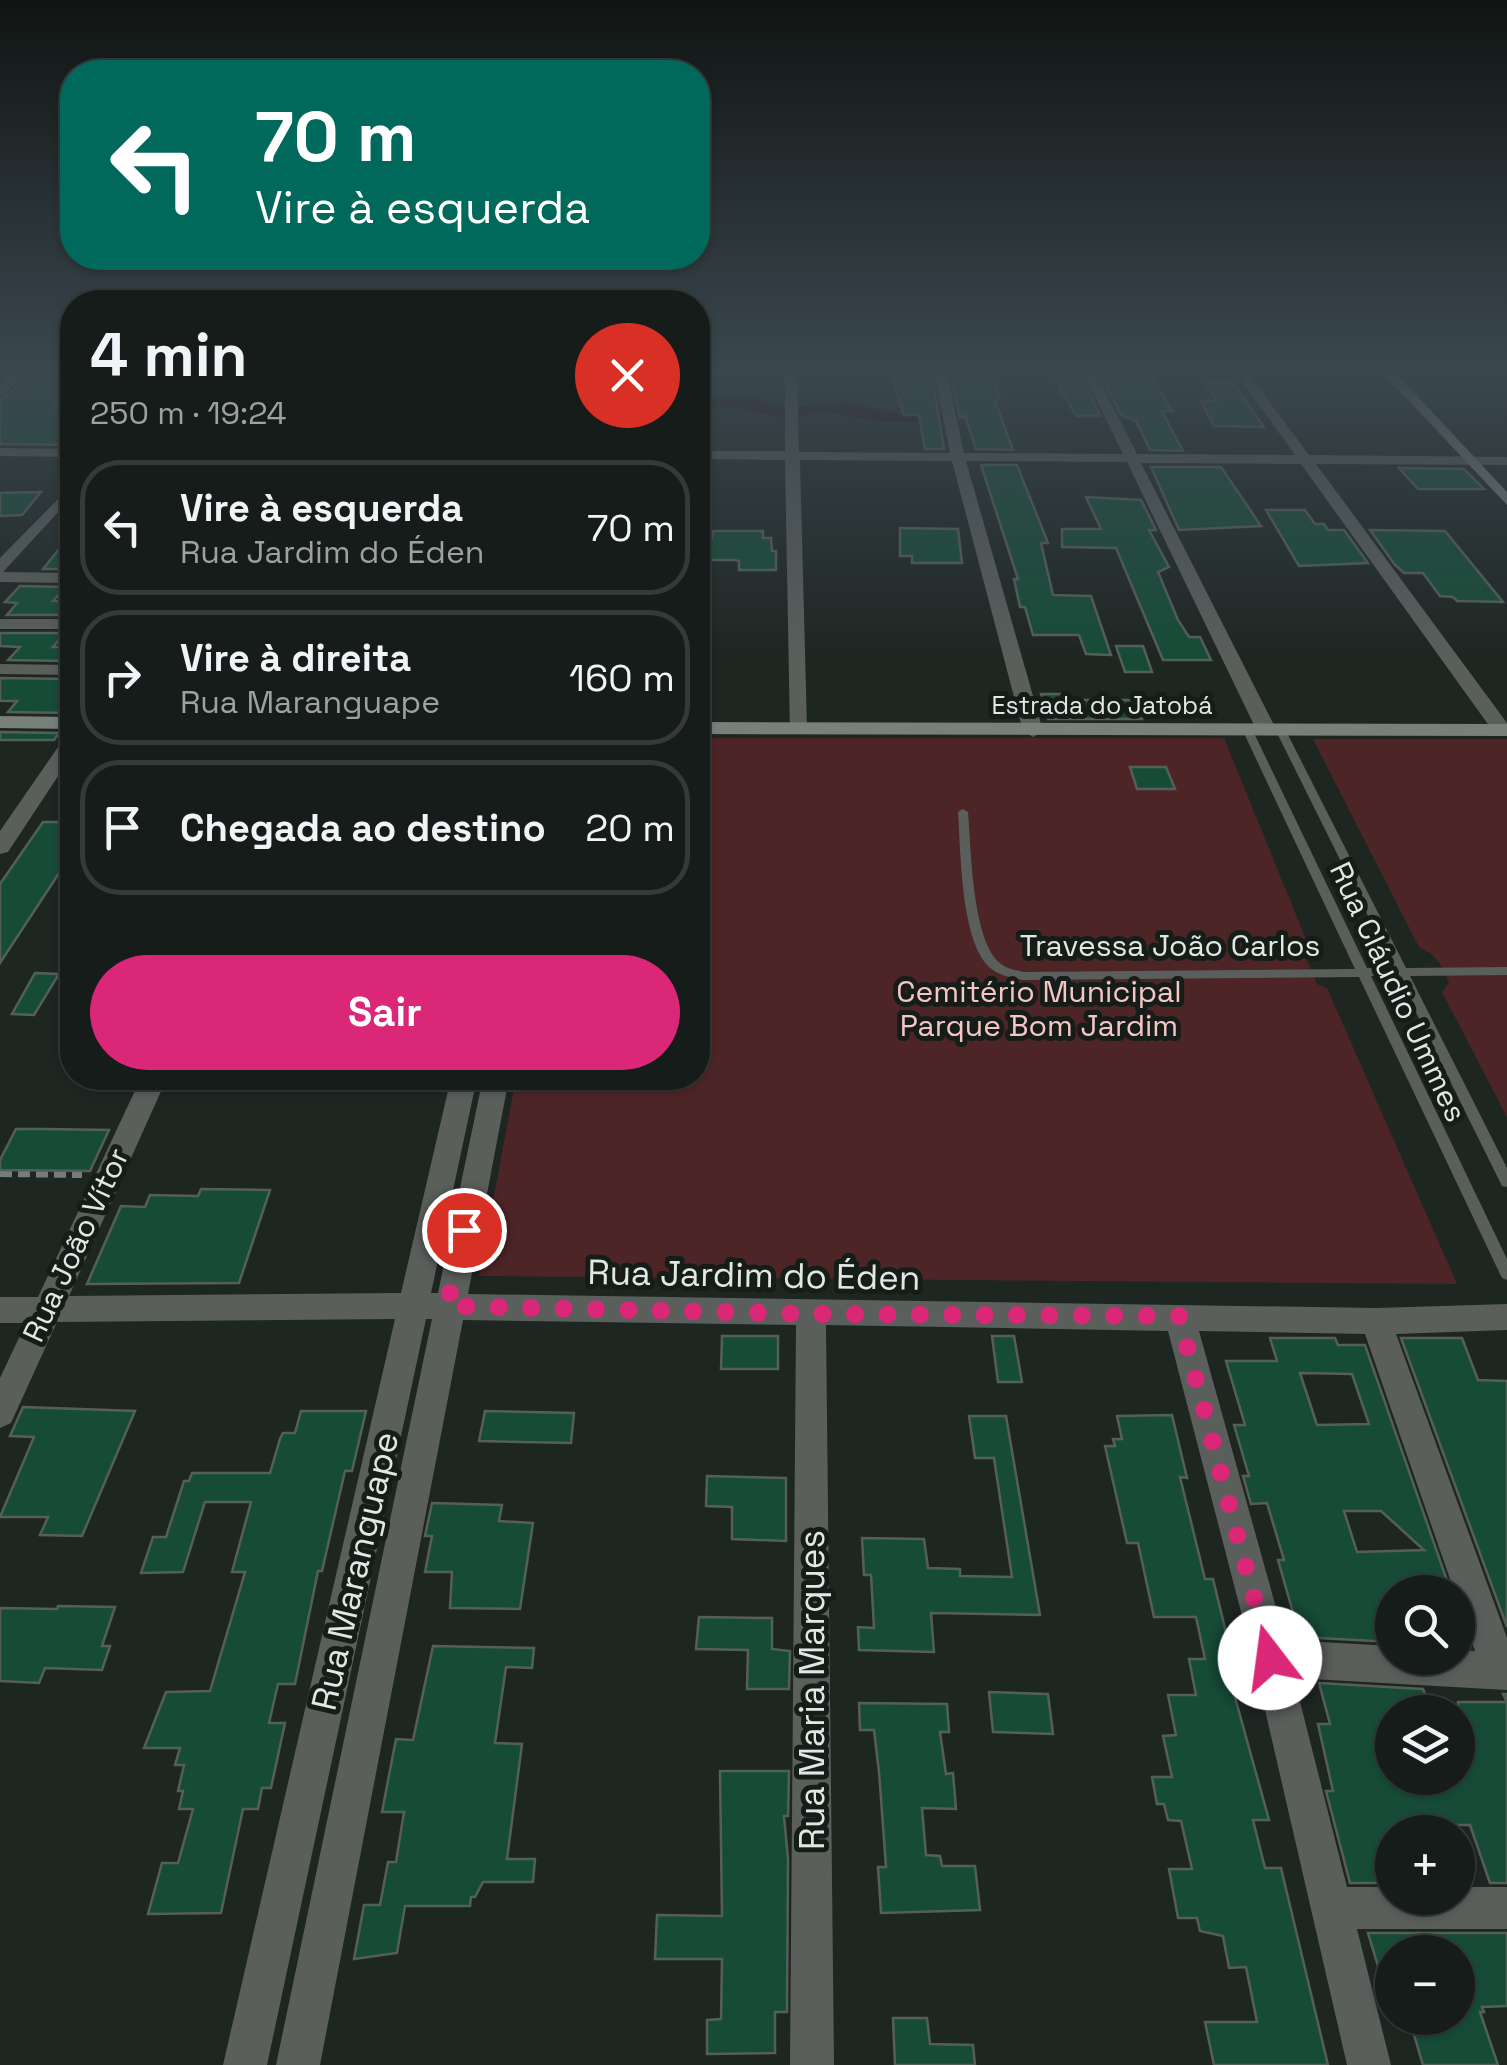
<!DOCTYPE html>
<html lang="pt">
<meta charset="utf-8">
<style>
:root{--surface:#161c1a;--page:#1f2523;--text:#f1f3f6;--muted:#9ea1a2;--line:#353a39;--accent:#db2777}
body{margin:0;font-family:"Space Grotesk",sans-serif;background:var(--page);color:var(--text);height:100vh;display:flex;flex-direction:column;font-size:38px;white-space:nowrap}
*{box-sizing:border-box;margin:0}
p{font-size:32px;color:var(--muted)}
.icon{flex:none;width:55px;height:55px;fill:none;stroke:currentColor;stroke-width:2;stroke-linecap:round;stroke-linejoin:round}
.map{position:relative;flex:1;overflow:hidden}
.sheet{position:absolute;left:60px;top:290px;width:650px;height:800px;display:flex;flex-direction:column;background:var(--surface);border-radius:40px;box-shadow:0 2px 8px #0004,0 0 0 2px var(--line)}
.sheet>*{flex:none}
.top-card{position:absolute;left:60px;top:60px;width:650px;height:210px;border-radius:40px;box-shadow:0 2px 8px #0004,0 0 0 2px var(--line);background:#00695c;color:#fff;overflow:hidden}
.buttons{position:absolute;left:1375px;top:1575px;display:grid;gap:20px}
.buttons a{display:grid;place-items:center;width:100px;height:100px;border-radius:50%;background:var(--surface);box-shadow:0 2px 8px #0004,0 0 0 2px var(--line);font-size:50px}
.pin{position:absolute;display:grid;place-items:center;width:85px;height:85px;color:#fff;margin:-42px;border:5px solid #fff;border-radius:50%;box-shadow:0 2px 10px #0007}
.me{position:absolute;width:110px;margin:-55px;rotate:345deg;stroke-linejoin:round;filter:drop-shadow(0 0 8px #0008)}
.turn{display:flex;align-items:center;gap:35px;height:210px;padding:0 30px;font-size:45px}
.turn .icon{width:130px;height:130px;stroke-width:2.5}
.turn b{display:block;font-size:70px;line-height:85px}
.round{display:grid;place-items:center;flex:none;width:105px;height:105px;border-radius:52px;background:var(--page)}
.summary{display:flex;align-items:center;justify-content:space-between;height:170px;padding:0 30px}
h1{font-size:60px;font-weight:600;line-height:75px}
.primary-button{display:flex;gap:20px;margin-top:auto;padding:20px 30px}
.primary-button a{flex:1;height:115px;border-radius:60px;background:var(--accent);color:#fff;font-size:40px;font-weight:600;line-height:115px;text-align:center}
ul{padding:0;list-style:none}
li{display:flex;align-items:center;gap:30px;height:135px;margin:0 20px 15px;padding:0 10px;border:5px solid var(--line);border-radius:40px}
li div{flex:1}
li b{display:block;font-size:38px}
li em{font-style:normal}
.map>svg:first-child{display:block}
.green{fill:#4d2527}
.water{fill:#220003}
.building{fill:#164c37;stroke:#555f5a;stroke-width:2.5;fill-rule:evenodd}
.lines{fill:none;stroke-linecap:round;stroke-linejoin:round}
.path{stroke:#767c79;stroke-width:6;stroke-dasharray:12 6;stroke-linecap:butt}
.lane{fill:#5a5f5c;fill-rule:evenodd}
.street{fill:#5a5f5c;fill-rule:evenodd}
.secondary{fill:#79807c;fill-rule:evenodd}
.route{stroke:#db2777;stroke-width:18;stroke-dasharray:0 32.4}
.labels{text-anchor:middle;stroke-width:10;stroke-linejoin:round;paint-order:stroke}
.far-street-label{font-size:25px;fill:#e2e7e4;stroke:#151d19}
.street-label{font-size:30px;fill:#e2e7e4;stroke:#151d19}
.park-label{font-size:30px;fill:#f8c5c5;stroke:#151d19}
.near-street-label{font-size:35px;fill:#e2e7e4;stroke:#151d19}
</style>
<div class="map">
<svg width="1507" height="2065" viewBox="0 0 1507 2065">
<rect width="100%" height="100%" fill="#1e2622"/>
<!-- green -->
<g class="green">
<path d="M698,738H1224L1312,954L1306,958L1317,984L1327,988L1457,1284L479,1276L516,1078H698Z"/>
<path d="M1313,739H1507V1117L1442,992L1449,983C1442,965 1437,955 1419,947Z"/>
</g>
<!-- water -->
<g class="water">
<path d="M719,397L756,398L787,408V418L724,406L698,411V401Z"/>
<path d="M850,402L901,415H944L947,422H886L821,411L799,416V408L814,403Z"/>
</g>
<!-- building -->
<g class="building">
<path d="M36,370H72L63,379H70L61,388H69L55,402H65L60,407H72V445L0,444V401Z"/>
<path d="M890,370H931L944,449H925L919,415H904Z"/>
<path d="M950,370H987L1000,397L995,401L1013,450L976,449L965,416L960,418Z"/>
<path d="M1147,370L1172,411H1162L1183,451L1150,450L1136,421L1121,415L1099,371Z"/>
<path d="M1054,376H1081L1100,416H1076Z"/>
<path d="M1205,382H1232L1264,427L1214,426L1201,401H1217Z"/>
<path d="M981,465H1017L1048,543H1041L1053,595L1091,596L1111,655L1086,654L1079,635H1033L1025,607H1020L1014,579H1018Z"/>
<path d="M1151,467H1221L1261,526L1179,530Z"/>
<path d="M1399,468L1464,469L1484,489H1418Z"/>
<path d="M41,492L22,515L0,516V493Z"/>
<path d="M1086,497L1141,500L1156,530H1149L1169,567L1158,572L1178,620L1189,637H1200L1211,660H1163L1116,548L1062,547V529H1101Z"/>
<path d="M1266,510H1305L1315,524H1324L1328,530H1344L1368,563L1299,566Z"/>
<path d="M900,528L958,529L962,563H912V556H900Z"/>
<path d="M1370,530L1445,531L1503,602L1457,601L1453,597L1440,596L1423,573H1404L1395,565Z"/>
<path d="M713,531H763V538H771L772,551H776V570H739V561L734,560H698V538H712Z"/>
<path d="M72,533V569H43Z"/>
<path d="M20,586L66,587L53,601L72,602V615H7L17,603L5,602Z"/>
<path d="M0,633H65L53,647H72V651L66,661L8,660L20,647L0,646Z"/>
<path d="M1116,646H1143L1152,672H1125Z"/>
<path d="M0,678L72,679V713L8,712L17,701H0Z"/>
<path d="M1041,694H1062L1063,700H1135L1142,719H1048Z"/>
<path d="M0,732L59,733L54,740H0Z"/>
<path d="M1130,767H1166L1175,789H1137Z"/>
<path d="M43,822H72V862L67,861L0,963V884Z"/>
<path d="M35,973L59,974L34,1015L12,1014Z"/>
<path d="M16,1129H44L109,1130L90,1171L0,1170V1160Z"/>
<path d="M201,1189L270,1190L239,1283L87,1284L121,1206L145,1207L150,1195L198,1196Z"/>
<path d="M722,1336H778V1369H721Z"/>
<path d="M992,1336H1014L1022,1382H998Z"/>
<path d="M1270,1338H1335L1338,1345H1365L1451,1592H1392V1642L1300,1637L1278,1560H1284L1267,1503L1251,1504L1243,1476H1249L1234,1425H1245L1226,1361H1277ZM1300,1373L1352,1374L1369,1424L1317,1425ZM1344,1511H1381L1424,1550L1357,1552Z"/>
<path d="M1401,1338H1462L1478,1380L1507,1381V1627Z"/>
<path d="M23,1407L135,1411L82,1536L40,1535L48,1517H0L34,1437L10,1436Z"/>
<path d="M301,1411H366L352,1471H345L322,1571H318L295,1684H278L269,1723H285L271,1788H262L258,1809H243L221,1913L148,1914L162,1863H178L193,1809H179L183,1791H178L184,1765H175L180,1748H144L166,1692L210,1691L245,1572H232L251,1502H205L183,1572L141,1573L153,1537H166L184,1481H189L192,1473H270L280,1439L283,1433H295Z"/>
<path d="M485,1411L574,1413L571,1443L479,1441Z"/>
<path d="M1172,1415L1187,1478L1180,1477L1205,1579H1213L1231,1653H1227L1236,1690H1233L1269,1820H1253L1265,1868H1281L1328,2065H1214L1205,2022H1257L1246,1967L1229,1968L1223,1936L1200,1931L1197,1918H1178L1169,1869H1192L1181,1821L1168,1820L1164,1804H1157L1152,1777H1172L1163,1736L1176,1735L1168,1695H1196L1189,1659H1205L1196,1617H1154L1138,1543H1127L1105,1446H1115L1113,1439H1122L1117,1416Z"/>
<path d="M969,1416H1006L1040,1615L931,1613L934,1652L859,1650L858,1627L874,1628L871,1575H864L862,1538L924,1539L928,1568L960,1569V1576L1012,1577L994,1458H975Z"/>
<path d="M707,1476L786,1478V1541L732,1539V1507L706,1506Z"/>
<path d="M432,1503L502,1505L499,1521L533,1523L520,1609L450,1608L452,1572H425L432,1536H425Z"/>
<path d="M58,1606L115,1607L102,1646H110L102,1670L45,1668L39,1683L0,1681V1608L57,1609Z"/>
<path d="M699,1617L772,1618V1649L790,1651L789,1689H747L748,1650L696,1649Z"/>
<path d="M433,1646L534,1648L532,1668L506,1667L495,1743L522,1744L507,1859H535L533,1882H483L475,1897H471L470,1906H405L397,1953L354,1959L364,1905H380L388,1862H396L404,1812H382L396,1739L413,1740Z"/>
<path d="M1319,1683L1423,1689L1432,1712H1392V1778H1456L1458,1782V1702H1507L1503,1694H1507V1883H1490L1470,1825H1427L1429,1832H1392V1883H1350L1326,1791H1333L1318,1724H1330Z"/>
<path d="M989,1692L1048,1694L1053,1734L993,1732Z"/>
<path d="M859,1703L947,1704L949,1732H940L946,1774L953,1773L956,1809L922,1808L926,1855L940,1856L942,1866H975L980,1910L881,1913L878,1867H886L879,1772L874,1730H860Z"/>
<path d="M720,1771H789L788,1816H784L788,1859L787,2012H775V2053L707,2054V2020L721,2019L722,1959H655L657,1915L722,1916Z"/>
<path d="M1368,1933H1507V2006L1482,2007L1484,2012H1480L1498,2065H1423L1409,2018H1458V1952H1392V1995L1387,1996Z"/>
<path d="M893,2018H927L930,2044L973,2045L975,2065H895Z"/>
</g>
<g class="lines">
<!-- path -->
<path class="path" d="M0,1174L82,1175"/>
<!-- lane -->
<path class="lane" d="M1247,726L1252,729L1367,968H1394L1275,729L1277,727L1280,726L1285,729L1406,968L1507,967V975L1410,976L1507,1168V1187L1502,1186L1500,1182L1398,976H1371L1507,1259V1280L1502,1278L1500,1274L1359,977L1023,980C1013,978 1001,976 993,970C960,947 961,850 958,812L963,809L968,812C971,847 972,943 1001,964C1007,969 1016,970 1023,972L1355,969L1242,729Z"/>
<!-- street -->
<g class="street">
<path d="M19,370H32L0,397V386Z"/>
<path d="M785,370H797L799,452L950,453L934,370H946L964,453L1123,454L1082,370H1094L1137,454L1295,455L1234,370H1246L1309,455L1507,457V465L1316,464L1507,723V735L1495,734L1301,464L1141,463L1276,729L1266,735L1256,729L1127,462L966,461L1043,731L1033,737L1023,731L952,461L800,460L807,729L804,733H790L785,460L698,459V451H785Z"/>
<path d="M0,448L72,449V457L0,456Z"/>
<path d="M72,485V497L3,572L72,573V583L0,582V558Z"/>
<rect x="0" y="619" width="72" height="10"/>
<path d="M0,664L72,665V675L0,674Z"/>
<path d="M72,735V755L8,852L0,854V831L65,737Z"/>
<path d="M141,1078H167L69,1296L401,1293L451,1078H477L431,1293H438L483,1078H509L468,1294L1376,1308L1507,1304V1330L1396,1334L1507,1638V1690L1294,1678L1347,1887H1392V1898H1458V1887H1507V1929H1357L1391,2065H1347L1253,1658L1168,1331L826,1325L834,2065H790L796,1325L463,1320L320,2065H276L432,1319H426L267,2065H223L395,1319L57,1322L11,1423L0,1428V1378L26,1323H0V1297H38ZM1199,1331L1365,1334L1475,1651L1458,1650V1658H1392V1646L1285,1640Z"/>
</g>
<!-- secondary -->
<g class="secondary">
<path d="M1380,370H1393L1507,492V505Z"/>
<path d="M0,716L72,717V729L0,728Z"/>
<path d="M698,722L1507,724V736L698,734Z"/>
</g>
</g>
<!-- sky -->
<linearGradient id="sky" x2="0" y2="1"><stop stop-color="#101513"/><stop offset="0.56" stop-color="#3b474f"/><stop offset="1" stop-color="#3b474f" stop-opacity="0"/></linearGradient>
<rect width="1507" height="659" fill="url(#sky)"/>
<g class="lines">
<!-- route -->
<path class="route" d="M464,1230L447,1306L811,1314L1179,1316L1270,1658"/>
</g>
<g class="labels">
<!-- far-street labels -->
<g class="far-street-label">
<text x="1102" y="714">Estrada do Jatobá</text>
</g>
<!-- street labels -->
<g class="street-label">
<text x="1170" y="956">Travessa João Carlos</text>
<text transform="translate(1398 992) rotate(65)" y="10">Rua Cláudio Ummes</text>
<text transform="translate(76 1245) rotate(-65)" y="10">Rua João Vítor</text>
</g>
<!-- park labels -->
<g class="park-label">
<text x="1039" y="1002">Cemitério Municipal<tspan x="1039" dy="34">Parque Bom Jardim</tspan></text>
</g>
<!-- near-street labels -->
<g class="near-street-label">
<text transform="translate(754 1275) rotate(1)" y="12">Rua Jardim do Éden</text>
<text transform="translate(355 1571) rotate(-77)" y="12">Rua Maranguape</text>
<text transform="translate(812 1690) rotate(-90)" y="12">Rua Maria Marques</text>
</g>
</g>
</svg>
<div class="buttons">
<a><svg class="icon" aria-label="search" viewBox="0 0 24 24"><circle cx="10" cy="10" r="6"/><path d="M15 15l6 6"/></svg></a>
<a><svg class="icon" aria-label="layers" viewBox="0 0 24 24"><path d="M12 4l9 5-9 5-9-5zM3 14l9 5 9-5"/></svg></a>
<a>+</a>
<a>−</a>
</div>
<div class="pin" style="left:464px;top:1230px;background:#d93025"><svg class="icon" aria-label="arrive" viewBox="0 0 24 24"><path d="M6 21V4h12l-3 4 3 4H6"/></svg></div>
<svg class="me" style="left:1270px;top:1658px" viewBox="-20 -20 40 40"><circle r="19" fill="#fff"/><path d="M0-13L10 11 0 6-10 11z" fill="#db2777"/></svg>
<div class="top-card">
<div class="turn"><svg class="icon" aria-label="left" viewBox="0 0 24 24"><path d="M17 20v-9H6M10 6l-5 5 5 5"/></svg><div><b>70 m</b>Vire à esquerda</div></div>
</div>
<section class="sheet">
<div class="summary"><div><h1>4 min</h1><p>250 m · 19:24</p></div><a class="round" style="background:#d93025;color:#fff"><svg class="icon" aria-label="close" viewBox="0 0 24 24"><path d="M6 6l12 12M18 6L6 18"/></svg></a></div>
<ul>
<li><svg class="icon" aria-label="left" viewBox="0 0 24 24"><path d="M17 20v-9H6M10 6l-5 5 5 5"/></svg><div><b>Vire à esquerda</b><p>Rua Jardim do Éden</p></div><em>70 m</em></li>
<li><svg class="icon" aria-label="right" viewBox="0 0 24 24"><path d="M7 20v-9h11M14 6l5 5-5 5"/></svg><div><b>Vire à direita</b><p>Rua Maranguape</p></div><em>160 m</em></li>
<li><svg class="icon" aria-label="arrive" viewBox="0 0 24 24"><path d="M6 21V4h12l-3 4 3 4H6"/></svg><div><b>Chegada ao destino</b></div><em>20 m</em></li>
</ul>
<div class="primary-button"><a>Sair</a></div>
</section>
</div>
